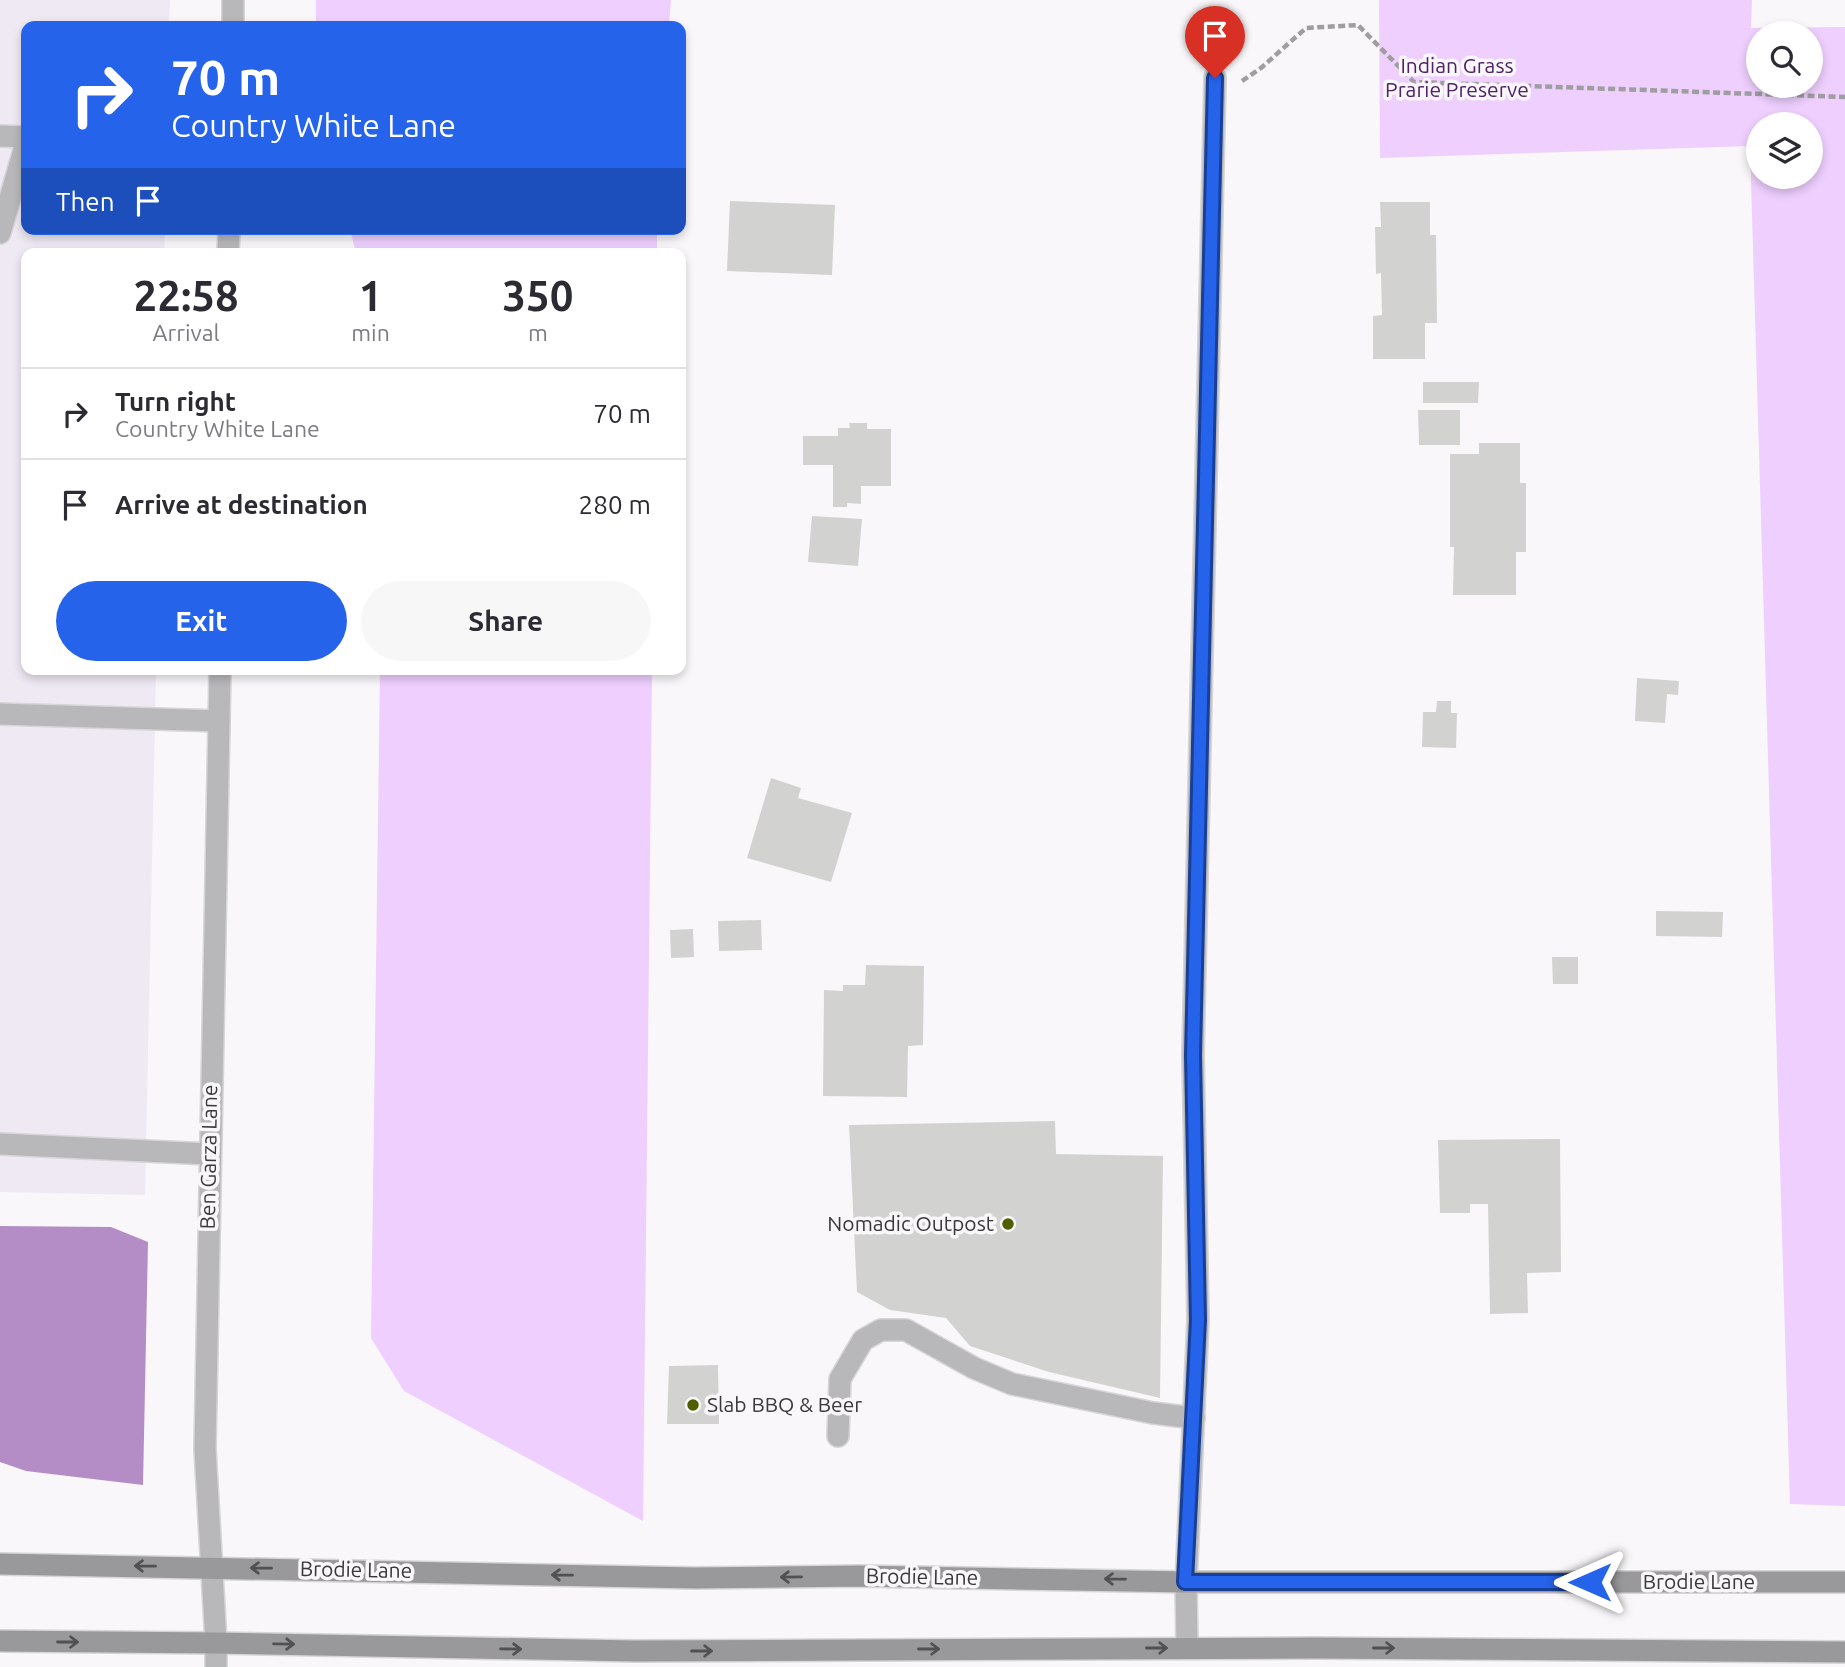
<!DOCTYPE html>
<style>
:root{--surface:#fff;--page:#f7f7f7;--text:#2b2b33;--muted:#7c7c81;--line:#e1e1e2;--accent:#2563eb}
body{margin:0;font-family:Ubuntu,sans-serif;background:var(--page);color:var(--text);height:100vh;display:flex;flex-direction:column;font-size:26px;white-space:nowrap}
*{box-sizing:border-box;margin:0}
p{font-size:23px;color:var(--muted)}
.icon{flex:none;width:38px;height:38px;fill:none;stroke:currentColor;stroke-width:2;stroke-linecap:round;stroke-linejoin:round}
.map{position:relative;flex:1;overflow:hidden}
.drawer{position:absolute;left:21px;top:248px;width:665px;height:427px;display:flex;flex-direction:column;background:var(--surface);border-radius:14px;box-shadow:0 4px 10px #0003}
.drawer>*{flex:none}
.top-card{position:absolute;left:21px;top:21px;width:665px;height:214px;border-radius:14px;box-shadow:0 4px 10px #0003;background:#2563eb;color:#fff;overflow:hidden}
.controls{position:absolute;left:1746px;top:21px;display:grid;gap:14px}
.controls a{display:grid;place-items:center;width:77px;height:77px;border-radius:50%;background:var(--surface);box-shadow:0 4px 10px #0003;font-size:35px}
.pin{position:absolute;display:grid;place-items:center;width:60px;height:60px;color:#fff;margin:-72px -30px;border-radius:50% 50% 50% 0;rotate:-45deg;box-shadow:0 0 7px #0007}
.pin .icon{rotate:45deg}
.me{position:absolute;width:77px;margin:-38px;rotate:270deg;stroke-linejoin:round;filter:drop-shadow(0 0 5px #0008)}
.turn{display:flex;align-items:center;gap:24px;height:147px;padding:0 35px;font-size:32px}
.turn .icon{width:91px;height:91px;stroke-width:2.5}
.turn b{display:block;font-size:49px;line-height:60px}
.then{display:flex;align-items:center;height:66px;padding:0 35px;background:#0003;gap:14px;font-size:26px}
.eta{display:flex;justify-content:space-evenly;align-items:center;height:119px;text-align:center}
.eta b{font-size:42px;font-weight:600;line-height:49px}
.button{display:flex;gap:14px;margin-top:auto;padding:14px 35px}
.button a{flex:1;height:80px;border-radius:42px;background:var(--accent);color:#fff;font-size:28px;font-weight:600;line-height:80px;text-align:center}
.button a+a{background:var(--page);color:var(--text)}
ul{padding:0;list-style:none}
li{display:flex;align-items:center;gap:21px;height:91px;padding:0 35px;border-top:2px solid var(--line)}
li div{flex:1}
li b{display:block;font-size:26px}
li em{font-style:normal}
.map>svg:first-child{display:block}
.built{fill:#efe9f3}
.green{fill:#eecffe;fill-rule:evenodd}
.water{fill:#b48dc6}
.building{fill:#d2d3d0}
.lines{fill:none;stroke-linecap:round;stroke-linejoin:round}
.service-casing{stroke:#d6d5d7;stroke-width:24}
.minor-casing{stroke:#d6d5d7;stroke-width:24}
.tertiary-casing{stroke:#d6d5d7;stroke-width:24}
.secondary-casing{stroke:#d6d5d7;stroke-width:24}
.path{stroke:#9e9d9f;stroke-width:4.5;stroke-dasharray:7 3.5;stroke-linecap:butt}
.service{stroke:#b8b7b9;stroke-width:21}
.minor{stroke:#b8b7b9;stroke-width:21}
.tertiary{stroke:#b8b7b9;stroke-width:21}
.secondary{stroke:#99989a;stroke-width:21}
.oneway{stroke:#515152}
.route-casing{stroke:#184099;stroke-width:18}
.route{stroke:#2563eb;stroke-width:12}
.poi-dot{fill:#4f5f00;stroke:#f9f7fa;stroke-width:2.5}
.labels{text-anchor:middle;stroke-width:7;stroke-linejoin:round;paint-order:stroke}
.park-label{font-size:21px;fill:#512166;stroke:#f9f7fa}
.street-label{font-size:21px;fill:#39393a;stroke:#f9f7fa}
.poi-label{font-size:21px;fill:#39393a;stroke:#f9f7fa;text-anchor:end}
</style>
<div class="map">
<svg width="1845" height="1667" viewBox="0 0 1845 1667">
<rect width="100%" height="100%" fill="#f9f7fa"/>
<!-- built -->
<path class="built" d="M0,0H170L169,26H26V229H165L164,254H26V670H156L145,1195L0,1192Z"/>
<!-- green -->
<g class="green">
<path d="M316,0H671L669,26H316Z"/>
<path d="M1379,0H1752L1751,28L1845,27V1506L1790,1504L1750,146L1380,158ZM1811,33V86H1759V33ZM1759,124H1811V177H1759Z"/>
<path d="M350,229H657V254H356Z"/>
<path d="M380,670H652L643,1521L404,1391L371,1338Z"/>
</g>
<!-- water -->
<path class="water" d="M0,1226L111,1227L148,1242L143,1485L26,1471L0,1462Z"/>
<!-- building -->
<g class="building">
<path d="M730,201L835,205L832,275L727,271Z"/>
<path d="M1380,202H1430V235H1436L1437,323H1425V359H1373V316L1382,315L1381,273L1376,274L1375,227H1381Z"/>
<path d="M1423,382H1479L1478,403H1423Z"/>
<path d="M1418,410H1460V445H1419Z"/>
<path d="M849,423H867V429H891V486H861V504L847,503V507H833V465H803V436H838V428H850Z"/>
<path d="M1479,443H1520V483H1526V552H1516V595H1453L1454,547H1450V454H1479Z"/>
<path d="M812,516L862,519L858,566L808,562Z"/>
<path d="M1637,678L1679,681L1678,695L1667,694L1665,723L1635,721Z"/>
<path d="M1437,701H1451V713H1457L1456,748L1422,747L1423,712H1436Z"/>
<path d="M771,778L801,788L798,798L852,813L831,882L747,858Z"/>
<path d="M1656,911L1723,912L1722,937L1656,936Z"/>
<path d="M761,920L762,950L719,951L718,921Z"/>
<path d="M693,929L694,957L671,958L670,930Z"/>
<path d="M1552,957H1578V984H1553Z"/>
<path d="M866,965L924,966L923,1045L908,1046L907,1097L823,1096L824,990L843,991V985H865Z"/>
<path d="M1055,1121L1056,1154L1163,1156L1160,1398L1049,1372L970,1346L946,1318L890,1310L857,1292L849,1125Z"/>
<path d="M1560,1139L1561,1272L1527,1273L1528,1313L1490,1314L1488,1204H1470V1213H1440L1438,1140Z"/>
<path d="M718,1365L719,1424H667L669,1366Z"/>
</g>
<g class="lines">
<defs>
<g id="service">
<path d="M0,136L26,137"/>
<path d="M0,233L26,143"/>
<path d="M0,714L219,721"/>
<path d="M0,1144L209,1154"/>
<path d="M838,1436L840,1379L863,1340L881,1330H906L974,1368L1012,1384L1153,1413L1194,1418"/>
</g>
<g id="minor">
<path d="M1187,1648L1186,1582L1198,1320L1193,1054L1215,78"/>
<path d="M216,1667V1643"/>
</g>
<g id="tertiary">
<path d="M233,26V0"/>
<path d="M228,254L229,229"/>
<path d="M216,1643L205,1449L220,670"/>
</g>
<g id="secondary">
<path d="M0,1564L695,1578L859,1576L1186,1582H1845"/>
<path d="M0,1641L216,1643L634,1651L1315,1648L1845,1652"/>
</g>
</defs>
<!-- service casing -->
<use href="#service" class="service-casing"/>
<!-- minor casing -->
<use href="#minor" class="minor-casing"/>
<!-- tertiary casing -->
<use href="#tertiary" class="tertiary-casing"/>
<!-- secondary casing -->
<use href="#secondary" class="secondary-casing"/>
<!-- path -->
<path class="path" d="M1242,81L1261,68L1306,28L1358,25L1414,82L1845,97"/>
<!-- service -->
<use href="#service" class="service"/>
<!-- minor -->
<use href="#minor" class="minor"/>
<!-- tertiary -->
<use href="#tertiary" class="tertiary"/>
<!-- secondary -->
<use href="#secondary" class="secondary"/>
</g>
<!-- one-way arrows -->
<defs><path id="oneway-shaft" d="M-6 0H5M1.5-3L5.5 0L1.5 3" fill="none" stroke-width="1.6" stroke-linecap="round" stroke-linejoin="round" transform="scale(1.75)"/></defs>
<g class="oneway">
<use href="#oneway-shaft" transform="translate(145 1566) rotate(-179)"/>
<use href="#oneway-shaft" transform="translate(261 1568) rotate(-179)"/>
<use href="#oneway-shaft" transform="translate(562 1575) rotate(-179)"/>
<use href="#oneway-shaft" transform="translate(791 1577) rotate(179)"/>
<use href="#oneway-shaft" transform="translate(1115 1579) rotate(-179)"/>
<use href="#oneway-shaft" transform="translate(68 1642)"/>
<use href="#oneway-shaft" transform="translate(284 1644) rotate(1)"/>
<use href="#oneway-shaft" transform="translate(1157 1648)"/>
<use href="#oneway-shaft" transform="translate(1384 1648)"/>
<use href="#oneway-shaft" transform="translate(511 1649) rotate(1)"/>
<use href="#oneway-shaft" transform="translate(929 1649)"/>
<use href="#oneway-shaft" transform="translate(702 1651)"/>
</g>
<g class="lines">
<defs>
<path id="route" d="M1215,78L1193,1055L1198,1320L1185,1582H1590"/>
</defs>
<!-- route casing -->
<use href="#route" class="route-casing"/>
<!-- route -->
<use href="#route" class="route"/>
</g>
<!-- markers -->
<g class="poi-dot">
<circle cx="1008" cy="1224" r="7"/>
<circle cx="693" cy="1405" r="7"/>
</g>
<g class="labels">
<!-- park labels -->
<g class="park-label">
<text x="1457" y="73">Indian Grass<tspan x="1457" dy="24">Prarie Preserve</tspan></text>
</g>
<!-- street labels -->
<g class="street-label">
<text transform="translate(209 1157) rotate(-89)" y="7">Ben Garza Lane</text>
<text transform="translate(356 1570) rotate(1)" y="7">Brodie Lane</text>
<text transform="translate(922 1577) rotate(1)" y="7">Brodie Lane</text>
<text x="1699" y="1589">Brodie Lane</text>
</g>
<!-- poi labels -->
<g class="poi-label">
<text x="994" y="1231">Nomadic Outpost</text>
<text x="707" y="1412" text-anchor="start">Slab BBQ &amp; Beer</text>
</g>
</g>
</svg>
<div class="controls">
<a><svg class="icon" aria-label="search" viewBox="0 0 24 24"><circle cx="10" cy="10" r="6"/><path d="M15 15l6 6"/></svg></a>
<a><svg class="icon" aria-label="layers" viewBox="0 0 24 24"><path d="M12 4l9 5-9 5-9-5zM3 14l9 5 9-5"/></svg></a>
</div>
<div class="pin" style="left:1215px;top:78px;background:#d93025"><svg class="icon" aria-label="arrive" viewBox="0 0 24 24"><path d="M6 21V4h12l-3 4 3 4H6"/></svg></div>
<svg class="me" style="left:1590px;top:1582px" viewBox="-20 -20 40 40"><path d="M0-17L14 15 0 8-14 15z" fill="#2563eb" stroke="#fff" stroke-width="4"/></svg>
<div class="top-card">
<div class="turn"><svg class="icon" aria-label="right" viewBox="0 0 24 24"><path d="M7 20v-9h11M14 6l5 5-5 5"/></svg><div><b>70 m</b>Country White Lane</div></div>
<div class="then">Then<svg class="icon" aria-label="arrive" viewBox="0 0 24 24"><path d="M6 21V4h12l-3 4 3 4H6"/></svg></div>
</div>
<section class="drawer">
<div class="eta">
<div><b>22:58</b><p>Arrival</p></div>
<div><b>1</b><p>min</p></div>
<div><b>350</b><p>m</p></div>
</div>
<ul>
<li><svg class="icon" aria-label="right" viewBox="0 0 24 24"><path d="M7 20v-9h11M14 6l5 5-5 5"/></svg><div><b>Turn right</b><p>Country White Lane</p></div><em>70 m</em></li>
<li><svg class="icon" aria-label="arrive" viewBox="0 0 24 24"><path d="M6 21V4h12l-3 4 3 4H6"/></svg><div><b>Arrive at destination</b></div><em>280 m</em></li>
</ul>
<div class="button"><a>Exit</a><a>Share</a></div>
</section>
</div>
